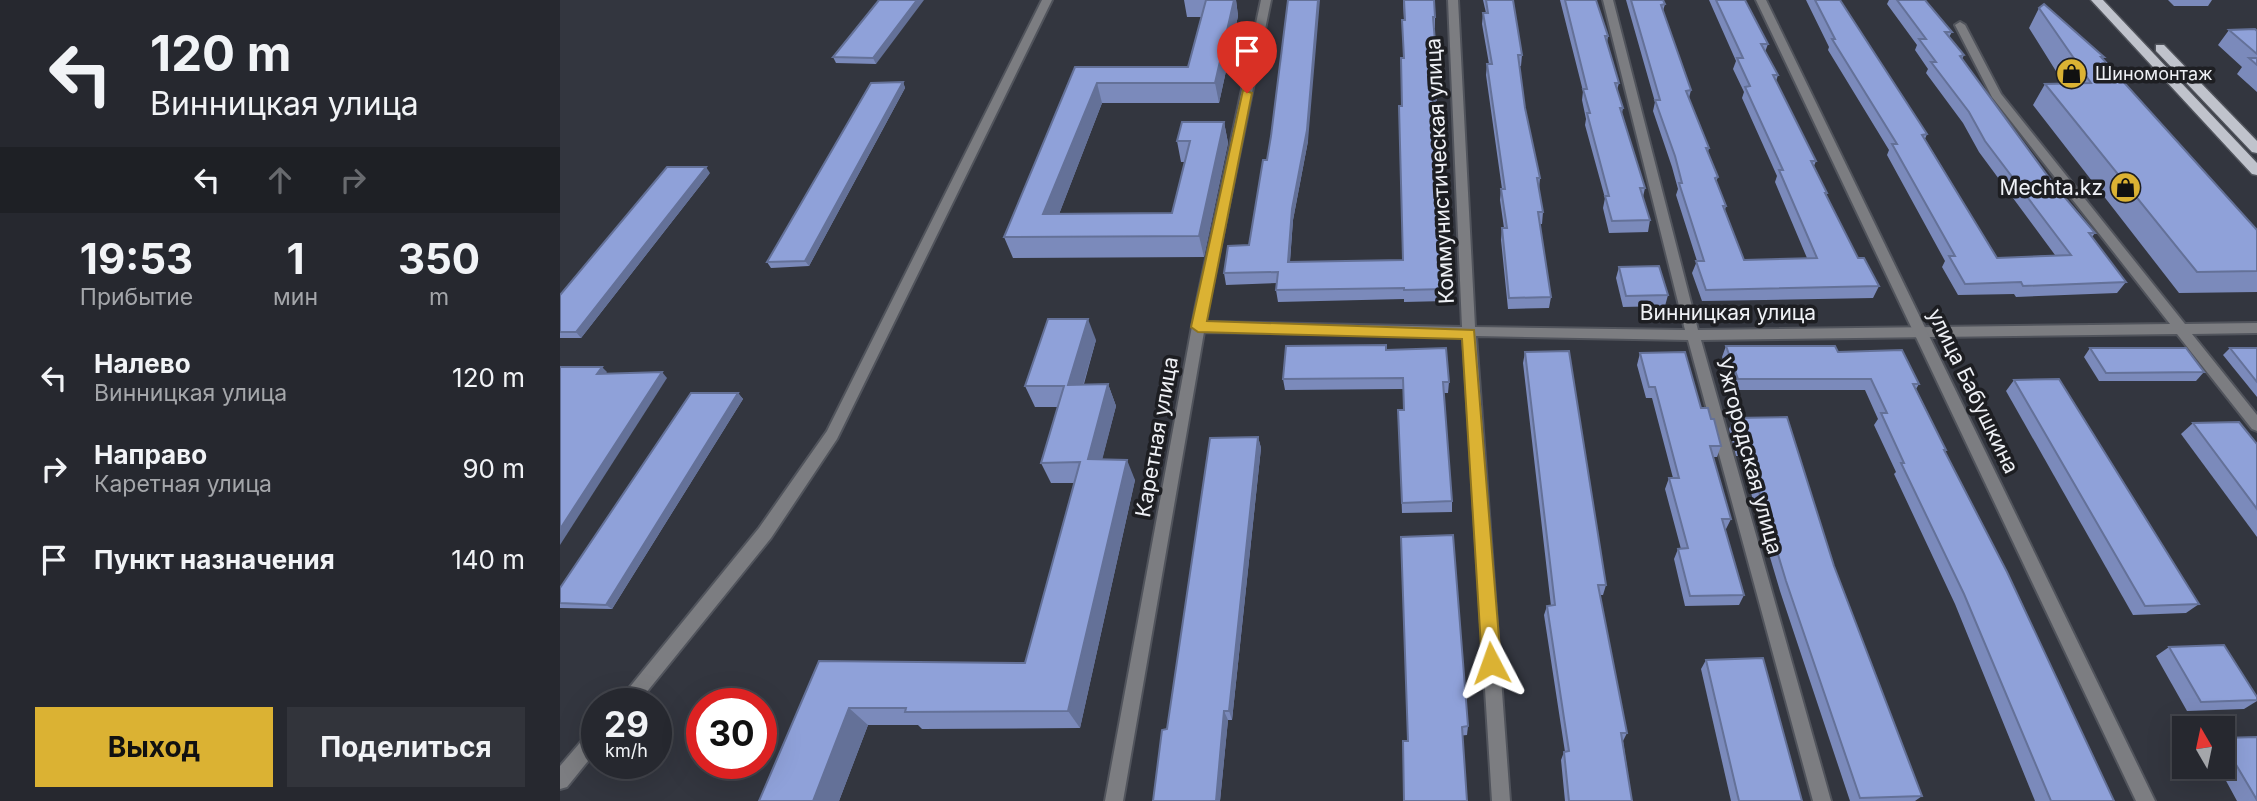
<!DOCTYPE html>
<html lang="ru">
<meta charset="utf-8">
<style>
:root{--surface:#26282f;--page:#32343b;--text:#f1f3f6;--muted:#a4a6aa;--line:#42444b;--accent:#dbb233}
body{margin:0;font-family:Inter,sans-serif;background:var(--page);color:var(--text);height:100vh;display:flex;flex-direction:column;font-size:26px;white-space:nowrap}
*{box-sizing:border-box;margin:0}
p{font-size:23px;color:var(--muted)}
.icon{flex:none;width:38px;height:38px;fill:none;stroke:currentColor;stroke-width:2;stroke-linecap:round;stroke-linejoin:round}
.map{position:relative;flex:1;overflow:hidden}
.side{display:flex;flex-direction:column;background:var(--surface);width:560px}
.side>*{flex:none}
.hud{background:#26282f;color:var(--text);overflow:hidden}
.needle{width:46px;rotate:351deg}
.buttons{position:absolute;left:1612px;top:716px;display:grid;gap:14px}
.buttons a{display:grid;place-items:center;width:63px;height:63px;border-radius:0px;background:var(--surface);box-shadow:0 7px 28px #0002,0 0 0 2px var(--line);font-size:35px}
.speed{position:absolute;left:21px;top:688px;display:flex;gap:14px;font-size:35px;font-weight:700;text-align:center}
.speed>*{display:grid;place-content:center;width:91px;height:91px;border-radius:50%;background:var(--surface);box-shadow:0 7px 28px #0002,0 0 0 2px var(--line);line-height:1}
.speed small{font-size:18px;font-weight:400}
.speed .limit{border:10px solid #d22;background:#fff;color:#111}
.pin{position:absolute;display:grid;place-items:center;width:60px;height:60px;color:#fff;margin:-72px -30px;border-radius:50% 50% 50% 0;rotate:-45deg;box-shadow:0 0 7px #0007}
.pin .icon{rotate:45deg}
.me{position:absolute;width:77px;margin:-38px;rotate:356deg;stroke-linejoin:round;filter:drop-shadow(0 0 5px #0008)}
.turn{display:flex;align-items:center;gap:24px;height:147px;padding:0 35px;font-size:32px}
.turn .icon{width:91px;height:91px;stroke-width:2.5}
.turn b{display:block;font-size:49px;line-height:60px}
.lanes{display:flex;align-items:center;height:66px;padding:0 35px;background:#0003;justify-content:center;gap:35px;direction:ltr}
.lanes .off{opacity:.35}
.eta{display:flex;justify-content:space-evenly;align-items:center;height:119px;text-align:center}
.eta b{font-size:42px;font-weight:700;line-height:49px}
.action{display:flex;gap:14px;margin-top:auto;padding:14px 35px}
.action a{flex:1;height:80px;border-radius:0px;background:var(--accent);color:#111;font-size:28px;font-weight:700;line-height:80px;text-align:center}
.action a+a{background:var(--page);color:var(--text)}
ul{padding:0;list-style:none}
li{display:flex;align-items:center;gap:21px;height:91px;padding:0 35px}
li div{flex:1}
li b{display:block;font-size:26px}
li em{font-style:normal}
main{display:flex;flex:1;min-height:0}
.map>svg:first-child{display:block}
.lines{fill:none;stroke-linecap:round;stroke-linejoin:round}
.minor-casing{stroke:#51545c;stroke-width:4}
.tertiary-casing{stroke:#51545c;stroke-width:4}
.primary-casing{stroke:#51545c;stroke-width:3}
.minor{fill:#7c7d81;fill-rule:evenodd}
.tertiary{fill:#7c7d81;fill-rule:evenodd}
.primary{fill:#c0c3cc;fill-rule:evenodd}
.wall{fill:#7b8abb}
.shaded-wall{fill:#647198}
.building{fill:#8fa1d9;stroke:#647198;stroke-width:2}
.route{fill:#dbb233;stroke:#8e7421;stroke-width:2}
.labels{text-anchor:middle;stroke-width:7;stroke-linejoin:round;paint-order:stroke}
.far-poi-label{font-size:18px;fill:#eff1f6;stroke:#1d1e22;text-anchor:start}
.street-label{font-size:21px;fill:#eff1f6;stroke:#1d1e22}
.poi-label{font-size:21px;fill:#eff1f6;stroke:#1d1e22;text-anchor:end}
</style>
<main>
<section class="side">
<div class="hud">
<div class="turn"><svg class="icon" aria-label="left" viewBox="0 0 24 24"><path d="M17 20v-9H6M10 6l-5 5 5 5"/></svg><div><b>120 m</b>Винницкая улица</div></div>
<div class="lanes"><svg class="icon" aria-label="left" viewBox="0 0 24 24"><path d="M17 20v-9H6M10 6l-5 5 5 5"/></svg><svg class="icon off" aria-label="ahead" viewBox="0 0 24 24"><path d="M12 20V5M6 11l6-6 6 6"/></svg><svg class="icon off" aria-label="right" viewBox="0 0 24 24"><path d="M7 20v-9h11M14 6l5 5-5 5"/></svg></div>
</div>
<div class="eta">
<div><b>19:53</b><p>Прибытие</p></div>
<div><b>1</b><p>мин</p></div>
<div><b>350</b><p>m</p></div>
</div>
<ul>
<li><svg class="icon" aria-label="left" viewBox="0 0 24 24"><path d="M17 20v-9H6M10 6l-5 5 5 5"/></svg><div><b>Налево</b><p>Винницкая улица</p></div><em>120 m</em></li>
<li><svg class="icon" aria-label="right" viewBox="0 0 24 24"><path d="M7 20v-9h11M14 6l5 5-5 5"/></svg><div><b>Направо</b><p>Каретная улица</p></div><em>90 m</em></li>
<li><svg class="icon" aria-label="arrive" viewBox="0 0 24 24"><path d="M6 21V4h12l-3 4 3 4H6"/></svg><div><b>Пункт назначения</b></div><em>140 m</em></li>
</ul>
<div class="action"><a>Выход</a><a>Поделиться</a></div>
</section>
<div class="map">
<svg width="1697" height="801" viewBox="0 0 1697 801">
<rect width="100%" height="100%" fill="#33363f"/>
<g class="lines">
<defs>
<g id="minor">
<path d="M482,0H492L277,439L211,538L77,704H56L199,528L267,431Z"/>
<path d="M701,0H711L645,322L902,327L888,0H898L915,327L1125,330L1043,0H1053L1138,330L1610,324L1432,97L1395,25L1400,22L1405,25L1441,94L1625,324L1697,323V333L1632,334L1697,415V431L1692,429L1617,334L1141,340L1271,801H1253L1128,340L916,336L950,801H932L903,336L644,332L563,801H545L635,310Z"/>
<path d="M37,727V750L7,787L0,789V766L31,730Z"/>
</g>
<path id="tertiary" d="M1196,0H1206L1595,801H1576Z"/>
<g id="primary">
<path d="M1531,0H1543L1697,163V175L1692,174Z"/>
<path d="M1596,45H1604L1697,141V153L1692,152L1596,51Z"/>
</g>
</defs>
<!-- minor casing -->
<use href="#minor" class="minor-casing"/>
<!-- tertiary casing -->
<use href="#tertiary" class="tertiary-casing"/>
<!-- primary casing -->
<use href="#primary" class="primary-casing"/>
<!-- minor -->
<use href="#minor" class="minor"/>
<!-- tertiary -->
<use href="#tertiary" class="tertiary"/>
<!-- primary -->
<use href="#primary" class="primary"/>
</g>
<!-- wall -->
<g class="wall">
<path d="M319,0L316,64L276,63L273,57Z"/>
<path d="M624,0H676L678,16L659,103H542L499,214L612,213L625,162H621L617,141L664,122L668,143L644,257L453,258L444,237L515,67H628L641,17H627Z"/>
<path d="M843,0H874L875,17V28H873L876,54L875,66H873L876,100L875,111H874L886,289V301L844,302V299L718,302L716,290L717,283L666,285L664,273L689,245L707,160L748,141L733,220L730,262L843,260L842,106L844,20Z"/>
<path d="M923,0H953L962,55L961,66H959L965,108L980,178L979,189L983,212L982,224H980L991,297L989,308L948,309L941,240L942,228H944L940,200L941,189H942L926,75L927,64H929L922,24L923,13H926Z"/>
<path d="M1000,0H1036L1048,36L1047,43L1059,83L1057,90L1063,108L1062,113L1085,188L1083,197L1090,220L1088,232L1049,233L1043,208L1045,198L1025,125L1026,119L1022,100L1023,91Z"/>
<path d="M1066,0H1103L1105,4L1103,11L1131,90L1129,98L1149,148L1148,152L1158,177L1156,182L1166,206L1165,210L1184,260L1247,258L1215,182L1217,176L1182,98L1184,92L1173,69L1176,61L1149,0H1185L1208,44L1205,52L1218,75L1216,81L1256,161L1254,166L1267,193L1266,196L1298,258L1319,286L1313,298L1142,301L1132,273L1137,261L1116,195L1118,189L1112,167L1093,111L1095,102Z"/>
<path d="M1246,0H1280L1367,134L1365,139L1437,258L1495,255L1419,152L1403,123L1366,73L1368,69L1355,50L1357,45L1327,4L1329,0H1365L1392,32L1389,37L1404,55L1402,59L1495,186L1535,233L1532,237L1566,282L1557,293L1456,297L1454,294L1398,295L1382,267L1385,261L1327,155L1329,150L1268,50L1269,47Z"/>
<path d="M1608,0H1652L1648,6H1614Z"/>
<path d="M1479,8L1544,57L1542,59L1697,230V292L1619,293L1473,105L1485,84H1504L1469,28Z"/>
<path d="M1669,30L1697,31V92L1677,74L1682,67L1658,45Z"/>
<path d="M343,82L345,88L249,266L211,268L207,262Z"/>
<path d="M150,173L21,338H0V295Z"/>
<path d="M1059,267L1108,295L1105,306L1063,307L1056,278Z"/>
<path d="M536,340L524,384H548L556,406L542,459L575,480L520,728L362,729L358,725H308L279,801L259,661L465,663L514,483H491L481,463L498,407H475L465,386Z"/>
<path d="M1166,346L1278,352L1359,384L1356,389L1386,450L1385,452L1554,801H1475L1395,604L1334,474L1336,472L1314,425L1318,419L1305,390H1173L1162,357Z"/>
<path d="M1530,348L1644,372L1636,381H1539L1524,357Z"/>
<path d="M1670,348H1697V397L1663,355Z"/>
<path d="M826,350L889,382L888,393H884L892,501V512L842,513L838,410H844L843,389L725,390L723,379Z"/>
<path d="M965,352L1046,585L1043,595H1040L1067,733L1063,741L1072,801H1005L1001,760L1004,752H1005L984,615L987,606H991L963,363Z"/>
<path d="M1080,353L1141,408L1151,419L1161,446L1157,457H1153L1171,519L1166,529H1165L1184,595L1179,605L1125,606L1114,559L1118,549H1121L1105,489L1109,478H1113L1092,398H1086L1077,365Z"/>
<path d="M1454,380L1639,604L1626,613L1573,615L1446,391Z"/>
<path d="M178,393L183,399L52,609L0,608V588Z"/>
<path d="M1174,418L1274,566L1362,796L1355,801H1290L1220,591L1180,456H1176L1169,429Z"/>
<path d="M1633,423L1697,444V537L1621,434Z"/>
<path d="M698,437L701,448L672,720H668L660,801H593L607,729Z"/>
<path d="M893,535L908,726L907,735L848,741Z"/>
<path d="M1609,647L1697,697V701L1684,709L1627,711L1596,656Z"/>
<path d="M1146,660L1242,801H1171L1141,669Z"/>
<path d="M1697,737V801H1677L1658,766H1662V738Z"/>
</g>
<!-- shaded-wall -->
<g class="shaded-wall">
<path d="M357,0H364L316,64L313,58Z"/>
<path d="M674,0H676L678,16L659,103L655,83Z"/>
<path d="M758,0H760L748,141L733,220L729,273L728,262L732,209Z"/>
<path d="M343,82L345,88L249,266L245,261Z"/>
<path d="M537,83L542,103L491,235L483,214Z"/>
<path d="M664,122L668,143L644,257L639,236Z"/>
<path d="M146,167L150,173L21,338L16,332Z"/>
<path d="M528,319L536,340L517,406L508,385Z"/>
<path d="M42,367L47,372L42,380L37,374Z"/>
<path d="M102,372L107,378L0,545V529Z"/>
<path d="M548,384L556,406L537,480L528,459Z"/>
<path d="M178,393L183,399L52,609L46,605Z"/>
<path d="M698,437L701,448L672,720L669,711Z"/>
<path d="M567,460L575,480L520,728L508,711Z"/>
<path d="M289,708L308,725L279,801H253Z"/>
<path d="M664,711L668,720L660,801H656Z"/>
</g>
<!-- building -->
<g class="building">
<path d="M319,0H357L313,58L273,57Z"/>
<path d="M646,0H674L655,83H537L483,214L612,213L630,141H617L622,122H664L639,236L444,237L515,67H628Z"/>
<path d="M728,0H758L747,130L732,209L728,262L843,260L839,106H842L841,58H844L842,20H845L844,0H874L875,17H873L876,54H873L876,100H873L886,289L844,290V288L716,290L718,272L664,273L668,246L689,245L703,160H707L711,136Z"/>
<path d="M926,0H953L962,55H958L965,108L980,178H977L983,212H978L991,297L949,298L942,228H947L941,189H945L927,64H932L923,13H928Z"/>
<path d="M1005,0H1036L1048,36H1045L1059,83H1055L1063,108H1060L1085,188H1080L1090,220L1052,221L1045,196H1049L1027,113H1030L1023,89H1027Z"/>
<path d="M1071,0H1103L1105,4L1101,5L1131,90L1126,91L1149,148H1146L1158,177L1155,178L1166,206H1163L1184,260L1257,258L1219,170H1223L1185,87L1190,86L1177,58H1183L1156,0H1185L1208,44H1201L1218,75H1213L1256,161H1251L1267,193H1265L1298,258H1304L1319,286L1146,290L1136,261H1144L1119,183H1122L1115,156L1095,100H1100Z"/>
<path d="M1255,0H1280L1367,134L1362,135L1437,258L1511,255L1425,141L1409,112L1371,62H1376L1359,39H1366L1337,0H1365L1392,32H1385L1404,55L1400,56L1495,186L1535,233H1529L1566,282L1463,286L1461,282L1405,284L1389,256H1395L1332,144H1337L1272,39H1275Z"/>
<path d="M1484,4L1544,57H1541L1697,230V271L1637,272L1485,84L1531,83L1479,8Z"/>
<path d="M1695,29L1697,31V54L1669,30Z"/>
<path d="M1689,58H1697V65Z"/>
<path d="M343,82L245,261L207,262L311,83Z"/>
<path d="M107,167H146L16,332H0V295Z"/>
<path d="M1099,266L1108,295L1066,296L1059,267Z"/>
<path d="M488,319H528L508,385L548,384L528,459L567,460L508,711L345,712L346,708H289L253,801H199L259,661L465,663L520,462L481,463L504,386H465Z"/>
<path d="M826,345V350L886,348L889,382H883L892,501L842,503L838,410H844L843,378L723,379L726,346Z"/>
<path d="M1166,346H1275L1278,352L1342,350L1359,384H1353L1386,450H1384L1447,572L1554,801H1491L1404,594L1341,463H1344L1321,413H1327L1311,379H1178Z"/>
<path d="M1530,348H1626L1644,372L1546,373Z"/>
<path d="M1670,348H1697V382Z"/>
<path d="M1009,351L1046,585H1038L1067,733H1061L1072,801H1009L1004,752L1009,751L987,606L995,605L965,352Z"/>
<path d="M1125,352L1141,408H1148L1151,419H1154L1161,446H1150L1171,519H1162L1184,595L1130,596L1118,549L1128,548L1109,478H1119L1095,387H1089L1080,353Z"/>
<path d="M0,367H42L37,374L102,372L0,529Z"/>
<path d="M1499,379L1639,604L1585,606L1454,380Z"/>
<path d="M131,393H178L46,605L0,603V588Z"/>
<path d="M1227,417L1274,566L1362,796L1300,798L1226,581L1185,445H1181L1174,418Z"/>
<path d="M1679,422L1697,444V509L1633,423Z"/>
<path d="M698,437L669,711H664L656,801H593L602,730L607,729L650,438Z"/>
<path d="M893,535L908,726L902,727L907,801H844L843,741H848L841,537Z"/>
<path d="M1664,645L1697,697V700L1641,702L1609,647Z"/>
<path d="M1203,658L1242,801H1179L1146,660Z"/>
<path d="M1697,737V800L1662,741V738Z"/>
</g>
<!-- route -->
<path class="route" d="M683,90L692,93L647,321L914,330L941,663L938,670L931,673L924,670L922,663L902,339L638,332L631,327Z"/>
<!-- icons -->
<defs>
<symbol id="shop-disc" viewBox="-11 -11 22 22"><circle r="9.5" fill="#dbb233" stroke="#1d1e22"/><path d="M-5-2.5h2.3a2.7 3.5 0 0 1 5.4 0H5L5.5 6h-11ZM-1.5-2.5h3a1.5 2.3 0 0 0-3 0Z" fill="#111"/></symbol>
</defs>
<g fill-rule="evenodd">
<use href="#shop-disc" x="1494" y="56" width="35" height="35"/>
<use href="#shop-disc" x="1548" y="170" width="35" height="35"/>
</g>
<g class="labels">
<!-- far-poi labels -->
<g class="far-poi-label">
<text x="1535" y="80">Шиномонтаж</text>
</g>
<!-- street labels -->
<g class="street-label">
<text transform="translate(880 171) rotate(-93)" y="7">Коммунистическая улица</text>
<text x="1168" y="320">Винницкая улица</text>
<text transform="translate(1413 391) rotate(64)" y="7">улица Бабушкина</text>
<text transform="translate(597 437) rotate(-80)" y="7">Каретная улица</text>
<text transform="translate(1189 456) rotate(75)" y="7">Ужгородская улица</text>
</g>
<!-- poi labels -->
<g class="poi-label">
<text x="1543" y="195">Mechta.kz</text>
</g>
</g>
</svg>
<div class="buttons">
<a><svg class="needle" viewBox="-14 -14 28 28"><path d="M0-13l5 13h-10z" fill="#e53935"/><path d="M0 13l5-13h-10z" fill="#a4a6aa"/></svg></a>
</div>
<div class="speed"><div>29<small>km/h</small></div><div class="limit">30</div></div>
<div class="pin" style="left:687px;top:93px;background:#d93025"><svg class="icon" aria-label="arrive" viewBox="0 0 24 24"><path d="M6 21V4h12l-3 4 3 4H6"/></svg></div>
<svg class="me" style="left:931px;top:663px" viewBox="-20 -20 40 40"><path d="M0-17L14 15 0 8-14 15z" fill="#dbb233" stroke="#fff" stroke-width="4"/></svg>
</div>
</main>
